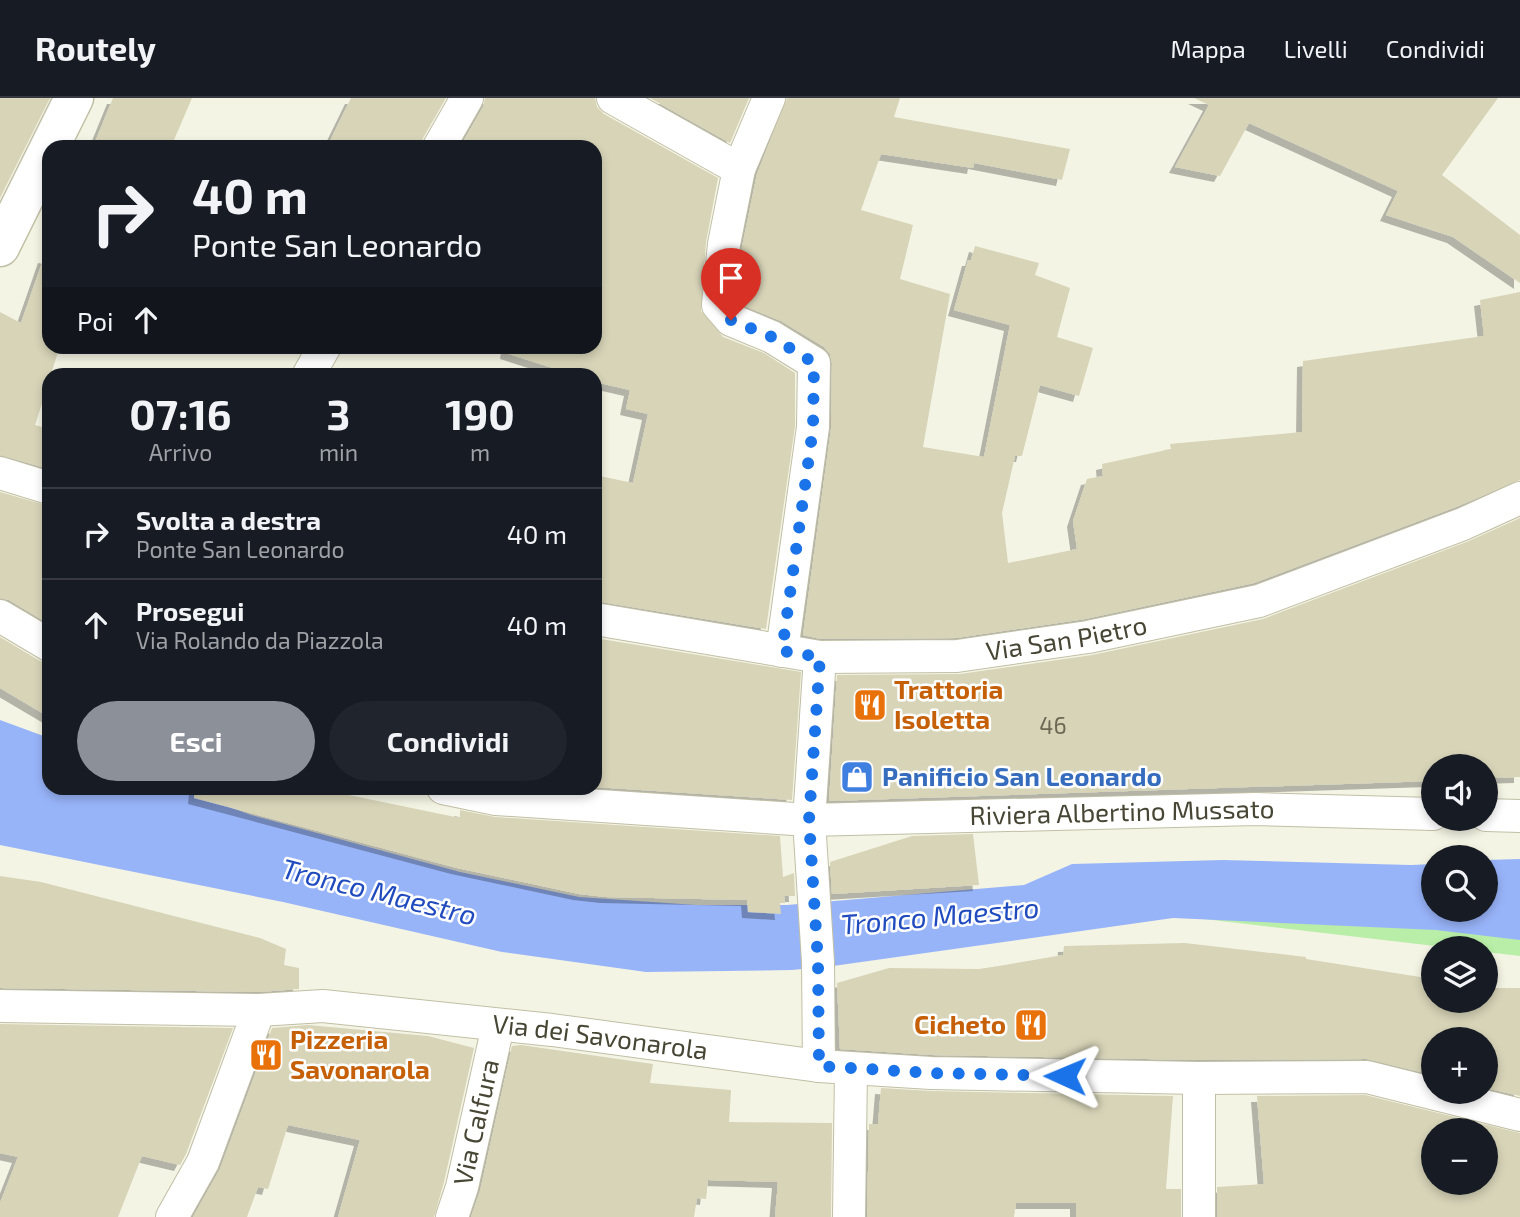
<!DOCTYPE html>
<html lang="it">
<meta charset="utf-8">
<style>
:root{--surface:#171b24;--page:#20242c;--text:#f1f3f6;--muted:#9ea1a6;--line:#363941;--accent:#8c9099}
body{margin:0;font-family:"Exo 2",sans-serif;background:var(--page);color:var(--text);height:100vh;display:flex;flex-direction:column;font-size:26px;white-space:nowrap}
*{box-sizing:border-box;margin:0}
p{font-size:23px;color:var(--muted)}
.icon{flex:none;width:38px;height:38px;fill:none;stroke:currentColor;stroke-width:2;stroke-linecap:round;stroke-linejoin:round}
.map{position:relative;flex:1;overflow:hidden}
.side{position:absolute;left:42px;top:270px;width:560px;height:427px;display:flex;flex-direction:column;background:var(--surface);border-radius:21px;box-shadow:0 4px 10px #0003}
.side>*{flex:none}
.hud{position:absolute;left:42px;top:42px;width:560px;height:214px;border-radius:21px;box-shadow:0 4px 10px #0003;background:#171b24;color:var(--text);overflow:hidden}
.fabs{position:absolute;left:1421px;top:656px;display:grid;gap:14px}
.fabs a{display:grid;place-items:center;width:77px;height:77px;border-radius:50%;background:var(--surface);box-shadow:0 4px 10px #0003;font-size:35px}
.pin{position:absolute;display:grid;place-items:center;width:60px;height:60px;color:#fff;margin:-72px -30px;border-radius:50% 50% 50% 0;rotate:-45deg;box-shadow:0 0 7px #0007}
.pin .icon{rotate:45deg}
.me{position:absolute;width:77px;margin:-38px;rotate:271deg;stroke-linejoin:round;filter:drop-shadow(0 0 5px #0008)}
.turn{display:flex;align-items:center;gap:24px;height:147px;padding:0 35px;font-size:32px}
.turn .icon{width:91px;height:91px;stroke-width:2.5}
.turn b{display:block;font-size:49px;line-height:60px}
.then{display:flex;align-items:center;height:66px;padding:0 35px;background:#0003;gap:14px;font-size:26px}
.eta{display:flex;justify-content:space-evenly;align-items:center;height:119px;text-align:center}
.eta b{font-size:42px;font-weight:700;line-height:49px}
.cta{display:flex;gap:14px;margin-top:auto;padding:14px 35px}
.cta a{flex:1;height:80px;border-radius:42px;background:var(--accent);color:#fff;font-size:28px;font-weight:700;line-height:80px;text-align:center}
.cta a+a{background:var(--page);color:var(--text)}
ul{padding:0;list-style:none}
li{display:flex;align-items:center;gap:21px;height:91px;padding:0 35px;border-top:2px solid var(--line)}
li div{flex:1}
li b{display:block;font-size:26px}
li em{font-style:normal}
header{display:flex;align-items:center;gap:42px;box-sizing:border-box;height:98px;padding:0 35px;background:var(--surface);border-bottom:2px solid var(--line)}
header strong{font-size:33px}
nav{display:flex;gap:38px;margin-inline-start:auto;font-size:24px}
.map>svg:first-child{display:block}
.green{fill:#b8eea7}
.water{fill:#98b4f9}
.building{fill:#d7d4b8;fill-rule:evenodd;filter:url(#shadow)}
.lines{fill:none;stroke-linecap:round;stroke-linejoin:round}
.minor-casing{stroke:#c1bfa5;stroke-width:34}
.tertiary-casing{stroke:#c1bfa5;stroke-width:41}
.minor{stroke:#fff;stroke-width:32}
.tertiary{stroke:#fff;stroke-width:38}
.route{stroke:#1a73e8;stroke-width:12;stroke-dasharray:0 21.6}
.labels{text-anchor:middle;stroke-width:5;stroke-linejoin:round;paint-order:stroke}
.number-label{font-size:23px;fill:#6b6954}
.street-label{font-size:26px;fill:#474533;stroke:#fff}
.food-label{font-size:26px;font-weight:bold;fill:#c56008;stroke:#fff;text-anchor:start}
.shop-label{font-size:26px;font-weight:bold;fill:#366cbe;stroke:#fff;text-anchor:start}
.water-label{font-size:28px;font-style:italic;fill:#204bbf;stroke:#fff}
</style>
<header>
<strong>Routely</strong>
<nav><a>Mappa</a><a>Livelli</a><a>Condividi</a></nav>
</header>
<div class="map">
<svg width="1520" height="1119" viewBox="0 0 1520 1119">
<defs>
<filter id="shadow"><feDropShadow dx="-6" dy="6" stdDeviation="0" flood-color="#0004"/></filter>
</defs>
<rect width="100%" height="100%" fill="#f4f4e4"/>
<!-- green -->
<path class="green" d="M1520,806V858L1486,854V850H1452L1128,812H1486Z"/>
<!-- water -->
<path class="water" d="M0,622L49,640V690H178L251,717L460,774L579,799L696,807H787L1024,787L1072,766L1223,762L1411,767L1433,766V812H1486V762L1520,761V842L1436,832L1173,820L833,868L792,872L646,874L502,854L283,804L0,747Z"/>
<!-- building -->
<g class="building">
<path d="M0,0H50L0,100Z"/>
<path d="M113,0H192L171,49H93Z"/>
<path d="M351,0H446L423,40L421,49H327Z"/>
<path d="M485,0H595L597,9L604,16L718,80L706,144L701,213L723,239L764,255L795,275V328L766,531L595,503V377L633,385L648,316L626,311L630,292L595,284V276H572L506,255L507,248H595V49H460L483,9Z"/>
<path d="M650,0H749L730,45Z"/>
<path d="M787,0H900L894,19L1070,51L1062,82L974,65L973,70L881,56L861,112L913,127L900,181L950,196L923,349L984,359L1010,227L954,212L968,162H971L975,148L1039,165L1035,177L1070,190L1057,239L1093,250L1079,298L1040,287L1022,358H1015L1002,415L1008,465L1077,451L1073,423L1087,381L1103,378L1102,366L1171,351L1170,346L1302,334L1303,263L1484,238L1480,202L1520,194V382L1456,409L1254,485L1085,521L956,540L821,541L803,537L831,331L832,265L830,256L824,249L781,223L742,207L737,201L742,149L757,76Z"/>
<path d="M1194,0H1498L1442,77L1520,137V185L1453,139L1386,117L1398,93L1249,25L1220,78L1175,69L1209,7Z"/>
<path d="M44,159L49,160V248H60L51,276H49V284L35,327L49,331V371L0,357V214L21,225Z"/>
<path d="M0,394L49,408V526L9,502L0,500Z"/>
<path d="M1520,420V679L1486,680V668H1433V683L829,703L837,577L960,576L1092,557L1263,521L1469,443Z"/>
<path d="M0,539L40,563L49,565V619L0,590Z"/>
<path d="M595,540L801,574L792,702L595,689Z"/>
<path d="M195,690H315L460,720V712L495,719L780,738L783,779L794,775L795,798H784L785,805H780L781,816L748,814L747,802L606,799L579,796L457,770L194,700Z"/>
<path d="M973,736L979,787L832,796L830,764L912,738Z"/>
<path d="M0,778L41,784L260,840L286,851L284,867L299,870V891L259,894L0,890Z"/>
<path d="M1185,845L1306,859V861L1433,881V903H1486V890H1520V998L1486,990V942H1433V977L1367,961L1199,962L932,957L840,951L837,885L889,870L979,871L1005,867L1063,857L1064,848Z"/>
<path d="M0,926L233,930L186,1056L180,1067L142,1058L118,1119H0V1105L18,1059L0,1055Z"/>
<path d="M308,927L428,938L474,950L444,1084L434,1119H338L360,1042L288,1027L268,1091L258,1089L247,1119H193L220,1071L272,930Z"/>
<path d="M521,947L653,966L650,985L731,992L729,1024L832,1025L831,1119H775L778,1084L708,1082L706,1101L697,1100L694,1119H471L480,1093L512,948Z"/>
<path d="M881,990L931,993L1173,998L1166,1091H1181V1119H1076V1105H1016L1014,1119H867L869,1026H878Z"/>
<path d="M1365,997L1520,1035V1119H1217V1089L1264,1086L1257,998ZM1433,1032H1486V1085H1433Z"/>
</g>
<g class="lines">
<defs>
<g id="minor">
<path d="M613,0L739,71"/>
<path d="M769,0L739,71L724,146L718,207L731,222L772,239L814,265L813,329L782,553"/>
<path d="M439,49L467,0"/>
<path d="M309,276L325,248"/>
<path d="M0,375L49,390"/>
<path d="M0,518L49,547"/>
<path id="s1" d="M595,521L820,559L957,558L1088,539L1259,503L1463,426L1520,400"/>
<path id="s2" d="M443,690L496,701L809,722L1256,711L1433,716"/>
<path d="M1486,717L1520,718"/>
<path id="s3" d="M0,908L259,912L323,908L552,932L819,968L931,975L1199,980L1367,979L1520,1017"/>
<path d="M819,968L818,864L809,722L820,559"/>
<path d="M172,1119L203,1064L259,912"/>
<path id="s4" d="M452,1119L462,1089L498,928"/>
<path d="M849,1119L851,971"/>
<path d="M1199,1119V980"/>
</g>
<path id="tertiary" d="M0,149L74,0"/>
</defs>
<!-- minor casing -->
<use href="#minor" class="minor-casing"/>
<!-- tertiary casing -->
<use href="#tertiary" class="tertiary-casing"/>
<!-- minor -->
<use href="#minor" class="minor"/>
<!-- tertiary -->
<use href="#tertiary" class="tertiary"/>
</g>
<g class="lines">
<!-- route -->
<path class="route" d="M731,222L772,239L814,265L813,330L782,553L820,559L809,722L818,864L819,968L931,975L1065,978"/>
</g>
<!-- icons -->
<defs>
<symbol id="restaurant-square" viewBox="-11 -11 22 22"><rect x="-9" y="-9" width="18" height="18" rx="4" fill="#e8710a" stroke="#fff"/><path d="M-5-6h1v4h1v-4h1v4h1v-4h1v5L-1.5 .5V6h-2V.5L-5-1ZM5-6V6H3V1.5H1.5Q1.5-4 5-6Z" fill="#fff"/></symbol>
<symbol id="shop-square" viewBox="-11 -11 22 22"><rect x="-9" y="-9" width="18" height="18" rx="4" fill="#3f7fe0" stroke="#fff"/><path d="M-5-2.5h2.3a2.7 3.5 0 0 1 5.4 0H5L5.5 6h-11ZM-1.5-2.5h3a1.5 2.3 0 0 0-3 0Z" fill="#fff"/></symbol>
</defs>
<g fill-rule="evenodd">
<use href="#restaurant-square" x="851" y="588" width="38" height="38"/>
<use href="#shop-square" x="838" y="660" width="38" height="38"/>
<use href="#restaurant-square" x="1012" y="908" width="38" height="38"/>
<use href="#restaurant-square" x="247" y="938" width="38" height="38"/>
</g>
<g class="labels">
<!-- number labels -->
<g class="number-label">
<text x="1053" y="636">46</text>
</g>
<!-- street labels -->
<g class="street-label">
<text dy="9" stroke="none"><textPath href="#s1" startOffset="476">Via San Pietro</textPath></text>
<text dy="9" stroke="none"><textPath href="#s2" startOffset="681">Riviera Albertino Mussato</textPath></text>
<text dy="9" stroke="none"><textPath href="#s3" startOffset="602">Via dei Savonarola</textPath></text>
<text dy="9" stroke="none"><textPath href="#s4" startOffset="98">Via Calfura</textPath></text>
</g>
<!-- food labels -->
<g class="food-label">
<text x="894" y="601">Trattoria<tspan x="894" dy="30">Isoletta</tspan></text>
<text x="1006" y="936" text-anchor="end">Cicheto</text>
<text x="290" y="951">Pizzeria<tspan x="290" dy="30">Savonarola</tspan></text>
</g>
<!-- shop labels -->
<g class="shop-label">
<text x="882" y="688">Panificio San Leonardo</text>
</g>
<!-- water labels -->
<g class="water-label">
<text transform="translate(379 794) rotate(14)" y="10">Tronco Maestro</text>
<text transform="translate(940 818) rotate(-5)" y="10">Tronco Maestro</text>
</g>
</g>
</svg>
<div class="fabs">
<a><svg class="icon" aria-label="sound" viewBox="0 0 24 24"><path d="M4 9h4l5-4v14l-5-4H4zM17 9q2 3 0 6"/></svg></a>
<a><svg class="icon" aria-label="search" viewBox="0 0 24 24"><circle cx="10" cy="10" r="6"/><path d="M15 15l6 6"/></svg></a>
<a><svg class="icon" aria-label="layers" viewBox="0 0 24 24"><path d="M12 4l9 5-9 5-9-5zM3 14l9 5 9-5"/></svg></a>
<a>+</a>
<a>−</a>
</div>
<div class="pin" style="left:731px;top:222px;background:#d93025"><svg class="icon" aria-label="arrive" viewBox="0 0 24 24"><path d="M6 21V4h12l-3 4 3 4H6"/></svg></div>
<svg class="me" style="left:1065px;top:978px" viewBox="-20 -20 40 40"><path d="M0-17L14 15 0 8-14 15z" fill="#1a73e8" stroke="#fff" stroke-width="4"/></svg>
<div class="hud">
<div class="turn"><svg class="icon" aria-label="right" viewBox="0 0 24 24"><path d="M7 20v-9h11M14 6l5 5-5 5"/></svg><div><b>40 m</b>Ponte San Leonardo</div></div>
<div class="then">Poi<svg class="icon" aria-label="ahead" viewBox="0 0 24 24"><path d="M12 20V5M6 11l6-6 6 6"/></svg></div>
</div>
<section class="side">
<div class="eta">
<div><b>07:16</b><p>Arrivo</p></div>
<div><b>3</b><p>min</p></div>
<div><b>190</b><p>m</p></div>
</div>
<ul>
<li><svg class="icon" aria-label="right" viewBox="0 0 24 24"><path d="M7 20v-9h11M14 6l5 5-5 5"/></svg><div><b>Svolta a destra</b><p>Ponte San Leonardo</p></div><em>40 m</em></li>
<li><svg class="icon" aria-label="ahead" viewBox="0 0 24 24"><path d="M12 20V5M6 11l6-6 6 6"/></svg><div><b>Prosegui</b><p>Via Rolando da Piazzola</p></div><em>40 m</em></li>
</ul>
<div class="cta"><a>Esci</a><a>Condividi</a></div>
</section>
</div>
